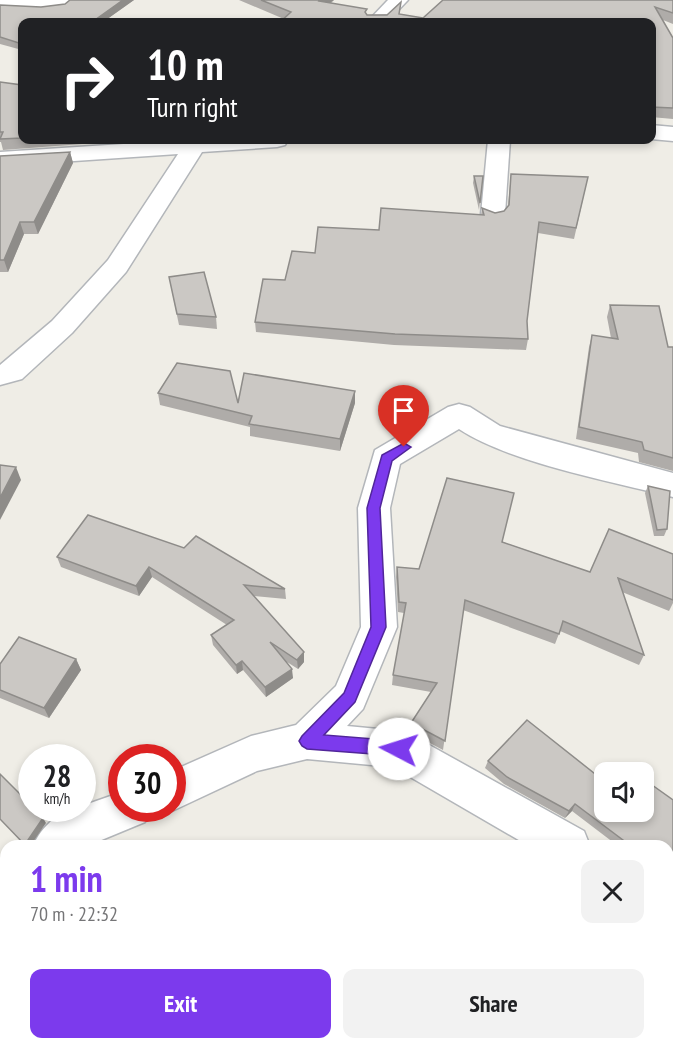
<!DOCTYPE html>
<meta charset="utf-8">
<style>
:root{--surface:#fff;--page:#f2f2f2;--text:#202124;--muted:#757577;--accent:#7c3aed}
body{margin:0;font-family:"PT Sans Narrow",sans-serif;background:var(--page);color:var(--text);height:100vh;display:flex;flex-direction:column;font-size:22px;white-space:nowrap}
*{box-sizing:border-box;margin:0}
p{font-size:20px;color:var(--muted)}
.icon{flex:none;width:33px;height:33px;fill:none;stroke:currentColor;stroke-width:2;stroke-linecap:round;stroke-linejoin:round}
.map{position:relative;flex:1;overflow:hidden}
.side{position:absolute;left:0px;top:840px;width:674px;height:210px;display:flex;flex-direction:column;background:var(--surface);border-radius:18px 18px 0 0;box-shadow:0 3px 9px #0003}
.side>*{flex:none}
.guide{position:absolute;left:18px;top:18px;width:638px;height:126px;border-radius:12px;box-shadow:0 3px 9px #0003;background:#202124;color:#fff;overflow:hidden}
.tools{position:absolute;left:594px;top:762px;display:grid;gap:12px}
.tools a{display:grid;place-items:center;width:60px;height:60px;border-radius:12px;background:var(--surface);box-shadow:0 3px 9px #0003;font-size:30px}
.speed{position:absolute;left:18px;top:744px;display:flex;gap:12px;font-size:30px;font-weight:700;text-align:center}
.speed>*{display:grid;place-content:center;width:78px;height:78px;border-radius:50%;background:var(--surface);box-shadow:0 3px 9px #0003;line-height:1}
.speed small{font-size:15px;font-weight:400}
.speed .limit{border:9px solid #d22;background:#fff;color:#111}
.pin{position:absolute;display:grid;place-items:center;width:51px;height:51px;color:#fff;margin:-62px -26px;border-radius:50% 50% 50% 0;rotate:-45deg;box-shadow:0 0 6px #0007}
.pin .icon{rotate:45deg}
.me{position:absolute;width:66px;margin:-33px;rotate:275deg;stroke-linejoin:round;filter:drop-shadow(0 0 4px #0008)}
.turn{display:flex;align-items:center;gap:21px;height:126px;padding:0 30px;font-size:27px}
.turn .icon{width:78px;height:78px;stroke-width:2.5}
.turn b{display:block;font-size:42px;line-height:51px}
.round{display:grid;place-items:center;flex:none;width:63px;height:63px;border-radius:12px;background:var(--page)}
.overview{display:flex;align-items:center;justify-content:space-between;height:102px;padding:0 30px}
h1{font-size:36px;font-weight:700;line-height:45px;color:var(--accent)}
.button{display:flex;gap:12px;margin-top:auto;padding:12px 30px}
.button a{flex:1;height:69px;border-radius:12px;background:var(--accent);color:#fff;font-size:24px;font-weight:700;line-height:69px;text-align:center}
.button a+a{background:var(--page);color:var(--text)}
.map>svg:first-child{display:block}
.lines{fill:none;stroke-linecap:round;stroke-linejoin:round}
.street-casing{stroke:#b3b6ba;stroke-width:3}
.street{fill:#fff;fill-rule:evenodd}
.wall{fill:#afaca9}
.shaded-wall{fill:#8e8c89}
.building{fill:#cbc8c4;stroke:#8e8c89;stroke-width:1.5}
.route{fill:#7c3aed;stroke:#51269a;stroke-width:1.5}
</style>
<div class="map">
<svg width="673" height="1050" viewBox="0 0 673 1050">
<rect width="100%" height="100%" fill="#efede6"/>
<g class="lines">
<defs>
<g id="street">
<path d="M0,0H80C69,17 18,12 0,10Z"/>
<path d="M388,0H408L387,22H367Z"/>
<path d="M651,125L673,127V141L651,139Z"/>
<path d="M185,140H288L285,145L277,147L202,152L126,272L72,333L22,379L0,385V365L52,321L108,260L178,154L0,166V152Z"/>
<path d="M488,140H510L505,214L502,219L493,221L484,219L481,214Z"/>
<path d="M459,404L470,407L500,426L673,473V497C610,481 511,463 459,429L400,464L390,508L397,627L363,709L347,726L399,731L413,736L584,831L590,846H529L393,767L307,759L257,771L172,811L165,808H172V771L251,736L296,725L336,686L361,627L358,508L375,450L448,407Z"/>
<path d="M122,792V808H151L145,822L87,846H33C41,827 61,808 82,808V806Z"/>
<path d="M6,865V912L0,914V867Z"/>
<path d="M668,885L673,887V932L668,929Z"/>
</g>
</defs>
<!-- street casing -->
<use href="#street" class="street-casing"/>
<!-- street -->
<use href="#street" class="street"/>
</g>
<!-- wall -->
<g class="wall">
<path d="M70,0H134L103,22H22V50L0,44V5L41,7L65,4Z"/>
<path d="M239,0H334L331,3L367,15L400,14L423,18L673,0V24L663,20L673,38V119L651,117V22L284,19Z"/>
<path d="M0,82L22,85V140H84L82,144L3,150L1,142H0Z"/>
<path d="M70,152L73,163L38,234H24L8,272H0V156Z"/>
<path d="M511,174L588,177L574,239L538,233L527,321L528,339L526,350L394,345L256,332L255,322L285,280L315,253L379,230L481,215L482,208L495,213L504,211L508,206Z"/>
<path d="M474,176H483L479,210L473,183Z"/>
<path d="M169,277L216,317L217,329L179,325Z"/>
<path d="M610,305L668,347H673V471L639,462L638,453L576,439L589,347L592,335L611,338L607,317Z"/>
<path d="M355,391V403L340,451L250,436V427L160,405L158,393L238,403Z"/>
<path d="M648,486L667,529L664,536H654L645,493Z"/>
<path d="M88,515L285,589L286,599L253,596L304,652V662L298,669L287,662L293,678L266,697L243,670L237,674L213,645L211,635L227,625L152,577L139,596L61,567L57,557Z"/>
<path d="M503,542L590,572L673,554V603L669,611L622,592L644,655L639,665L560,631L555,644L463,610L443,750L409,732L411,723L431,692L392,685L393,675L404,613L398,612L396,577L397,567L419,569Z"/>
<path d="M76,659L81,670L49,718L0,698V664Z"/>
<path d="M488,761L604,812L673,800V885L668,884V846H618L572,811L565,818L504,784L485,768Z"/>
<path d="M673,947V969L668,965V956Z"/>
<path d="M673,981V1050H641L634,1044H668V990Z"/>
<path d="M534,1044H573L568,1050H539Z"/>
</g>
<!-- shaded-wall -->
<g class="shaded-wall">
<path d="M123,0H134L103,22H92Z"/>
<path d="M320,0H334L319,10Z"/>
<path d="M70,152L73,163L38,234L34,222Z"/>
<path d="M20,222L24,234L8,272L4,260Z"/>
<path d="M355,391V403L340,451V439Z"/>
<path d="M16,467L21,480L0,520V498Z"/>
<path d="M149,567L152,577L139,596L136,586Z"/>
<path d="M304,652V662L298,669L297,660Z"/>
<path d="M76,659L81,670L49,718L44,708Z"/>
<path d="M242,661L243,670L237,674L236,665Z"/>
<path d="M292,669L293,678L266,697L265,687Z"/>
<path d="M575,804L572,811L565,818L569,811Z"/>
<path d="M43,818L46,823L31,845L28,843V840Z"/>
</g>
<!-- building -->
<g class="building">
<path d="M70,0H123L92,22H22V44L0,37V5L41,7L65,4Z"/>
<path d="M261,0H320L319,1L367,9L365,12L367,15H387L401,2L399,14L423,18L443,0H673V13L655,7L673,38V108L651,107V22H280L291,12Z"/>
<path d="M0,82L22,85V138L0,139L3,132H0Z"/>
<path d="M70,152L34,222H20L4,260H0V156Z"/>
<path d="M511,174L588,177L576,228L539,222L527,321L528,339L395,334L255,322L263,279L285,280L292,251L315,253L318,227L379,230L381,208L484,215L482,208L495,213L504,211L509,205Z"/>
<path d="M474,176H483L480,203Z"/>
<path d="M204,272L216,317L177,314L169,277Z"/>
<path d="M610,305L659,306L668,347H673V458L644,450L642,442L579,427L592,335L618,339Z"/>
<path d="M177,363L230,371L238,403L244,373L355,391L340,439L249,424L252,416L158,393Z"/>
<path d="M0,465L16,467L0,498Z"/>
<path d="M447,478L514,493L502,542L590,572L609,529L673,554V600L618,578L644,655L563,621L559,634L465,600L445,741L411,723L437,683L393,675L406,603L399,602L397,567L419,569Z"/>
<path d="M648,486L670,491L667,529L657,530Z"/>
<path d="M88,515L184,548L196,536L285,589L244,585L304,652L297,660L270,642L292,669L265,687L242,661L236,665L211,635L234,620L149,567L136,586L57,557Z"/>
<path d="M19,637L76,659L44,708L0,690V664Z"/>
<path d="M527,720L604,781V812H644V797L652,785L673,800V877L668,874V846H631L575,804L569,811L507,777L488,761Z"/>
<path d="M0,774L32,806V808H34L43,818L28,840V843L35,844L33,846H26L0,819Z"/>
<path d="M6,929V1044H149L154,1050H0V934Z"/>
<path d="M673,951V960L669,957Z"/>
<path d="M673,985V1050H651L644,1044H668V994Z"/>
<path d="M347,1044H441L444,1050H349Z"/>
<path d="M543,1044H573L568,1050H549Z"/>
</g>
<!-- route -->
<path class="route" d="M404,443L411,447L392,461L380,508L386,627L355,702L324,735L399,741L405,743L408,749L405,754L399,756L307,749L302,746L299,741L302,736L344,693L371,627L367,508L382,455Z"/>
</svg>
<div class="tools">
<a><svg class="icon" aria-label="sound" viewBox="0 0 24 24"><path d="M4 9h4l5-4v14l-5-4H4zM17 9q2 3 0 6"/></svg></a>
</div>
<div class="speed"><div>28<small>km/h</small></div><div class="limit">30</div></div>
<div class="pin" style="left:404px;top:447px;background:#d93025"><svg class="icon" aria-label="arrive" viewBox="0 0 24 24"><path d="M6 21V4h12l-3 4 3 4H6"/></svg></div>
<svg class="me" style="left:399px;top:749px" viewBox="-20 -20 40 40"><circle r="19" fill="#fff"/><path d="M0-13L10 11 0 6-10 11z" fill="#7c3aed"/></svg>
<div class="guide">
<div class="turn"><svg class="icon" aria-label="right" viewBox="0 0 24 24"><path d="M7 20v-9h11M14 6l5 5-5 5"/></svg><div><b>10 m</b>Turn right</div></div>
</div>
<section class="side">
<div class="overview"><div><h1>1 min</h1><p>70 m · 22:32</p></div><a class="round"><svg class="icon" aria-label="close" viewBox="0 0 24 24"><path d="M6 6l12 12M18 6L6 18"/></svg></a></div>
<div class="button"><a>Exit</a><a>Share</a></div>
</section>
</div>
